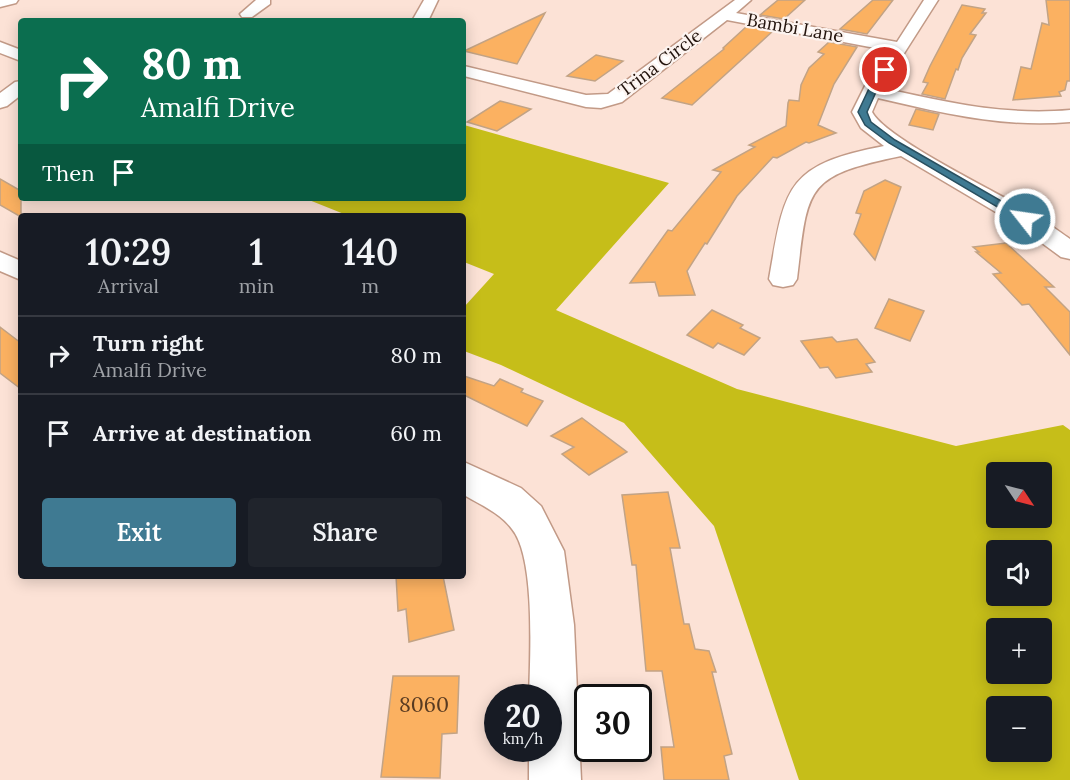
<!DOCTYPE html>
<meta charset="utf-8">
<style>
:root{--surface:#171b24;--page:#20242c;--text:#f1f3f6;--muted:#9ea1a6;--line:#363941;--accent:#3f7a92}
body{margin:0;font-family:Lora,serif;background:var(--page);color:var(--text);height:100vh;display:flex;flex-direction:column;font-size:22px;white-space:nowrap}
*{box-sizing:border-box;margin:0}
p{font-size:20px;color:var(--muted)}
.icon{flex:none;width:33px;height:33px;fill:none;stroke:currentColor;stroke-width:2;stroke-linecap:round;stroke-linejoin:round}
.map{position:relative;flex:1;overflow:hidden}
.panel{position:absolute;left:18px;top:213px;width:448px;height:366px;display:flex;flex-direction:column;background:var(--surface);border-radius:6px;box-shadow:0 3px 15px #0003}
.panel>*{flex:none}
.banner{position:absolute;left:18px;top:18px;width:448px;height:183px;border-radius:6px;box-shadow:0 3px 15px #0003;background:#0b6e4f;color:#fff;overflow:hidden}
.needle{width:39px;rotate:125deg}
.controls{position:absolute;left:986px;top:462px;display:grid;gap:12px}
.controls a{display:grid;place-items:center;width:66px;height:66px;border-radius:6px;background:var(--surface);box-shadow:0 3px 15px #0003;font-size:30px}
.speed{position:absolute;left:484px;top:684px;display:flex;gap:12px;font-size:30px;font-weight:700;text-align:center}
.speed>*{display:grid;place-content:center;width:78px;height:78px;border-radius:50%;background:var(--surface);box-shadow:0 3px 15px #0003;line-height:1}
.speed small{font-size:15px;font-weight:400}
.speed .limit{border:3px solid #111;border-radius:9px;background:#fff;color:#111}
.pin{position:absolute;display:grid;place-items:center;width:51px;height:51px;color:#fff;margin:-26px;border:3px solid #fff;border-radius:50%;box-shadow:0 2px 6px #0007}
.me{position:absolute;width:66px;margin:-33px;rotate:300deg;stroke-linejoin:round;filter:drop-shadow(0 0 4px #0008)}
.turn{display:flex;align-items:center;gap:21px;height:126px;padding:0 24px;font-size:27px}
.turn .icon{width:78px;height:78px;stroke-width:2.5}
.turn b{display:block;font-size:42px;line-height:51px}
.then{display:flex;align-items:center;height:57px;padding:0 24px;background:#0003;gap:12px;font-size:22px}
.eta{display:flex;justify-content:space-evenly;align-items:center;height:102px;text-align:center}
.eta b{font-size:36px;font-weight:600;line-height:42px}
.cta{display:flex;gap:12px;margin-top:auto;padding:12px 24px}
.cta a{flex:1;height:69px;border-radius:6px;background:var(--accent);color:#fff;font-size:24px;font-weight:600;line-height:69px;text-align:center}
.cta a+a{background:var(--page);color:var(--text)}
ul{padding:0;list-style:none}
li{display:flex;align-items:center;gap:18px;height:78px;padding:0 24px;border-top:2px solid var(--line)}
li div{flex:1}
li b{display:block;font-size:22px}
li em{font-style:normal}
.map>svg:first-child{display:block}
.forest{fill:#c6be19;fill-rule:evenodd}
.building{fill:#fbb161;stroke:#c2a385;stroke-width:1.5}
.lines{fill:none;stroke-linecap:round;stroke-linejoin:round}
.minor-casing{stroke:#c29a87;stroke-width:3}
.minor{fill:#fff;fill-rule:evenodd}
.route{fill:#3f7a92;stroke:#294f5f;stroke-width:1.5}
.labels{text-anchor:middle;stroke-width:4.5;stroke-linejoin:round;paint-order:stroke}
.far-street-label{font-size:18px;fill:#22130c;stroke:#fcf3ef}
.near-number-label{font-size:21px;fill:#583a21}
</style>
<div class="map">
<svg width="1070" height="780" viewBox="0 0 1070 780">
<rect width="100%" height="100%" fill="#fce2d6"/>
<!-- forest -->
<path class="forest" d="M464,125L669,183L556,310L737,389L956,446L1063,425L1070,430V780H799L714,526L624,423L501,365L464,351V307L494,274L464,262V216H349L304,198H464ZM996,472H1041V518H996ZM996,550H1041V596H996ZM996,628H1041V674H996ZM1041,706V752H996V706Z"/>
<!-- building -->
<g class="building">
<path d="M778,0H805L784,19L760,15Z"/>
<path d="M873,0H893L867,34L840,29Z"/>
<path d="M1046,0H1070V81H1067L1065,90L1059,92L1061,96L1013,100L1021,67L1031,69L1042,23L1049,25Z"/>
<path d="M962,5L985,9L982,13H986L970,34L976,35L962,58L958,70L956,69L945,99L922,94L928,83L923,82L930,66Z"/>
<path d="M545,13L517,64L464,51Z"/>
<path d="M747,26L773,31L692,105L662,98L724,49L723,48Z"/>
<path d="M829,42L857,47L834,84L818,125L836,133L809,143L806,142L777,158L773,157L737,196L707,244L705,243L687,271L695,295L659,296L655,282L630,283L668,230L672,231L721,172L713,170L755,147L749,145L786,126L788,103L789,100L799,101L801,85L809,68L824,54L818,52Z"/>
<path d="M596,55L623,61L595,81L567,76Z"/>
<path d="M500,101L531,109L497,131L467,122Z"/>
<path d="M916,109L939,114L933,130L909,125Z"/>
<path d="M0,179L21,191V217L0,205Z"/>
<path d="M885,180L901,187L875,260L854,234L861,214L856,213L864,191Z"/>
<path d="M1006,243L1054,287H1045L1070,312V355L1029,304L1022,305L993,274L1001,273L976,252H979L973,247Z"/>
<path d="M889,299L924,311L910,341L875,328Z"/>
<path d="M712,310L743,325L740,328L760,338L744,355L718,343L713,348L687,335Z"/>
<path d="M0,327L21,343V389L0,373Z"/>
<path d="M832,337L837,342L857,339L875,362L866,364L872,372L836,378L828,367L820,368L801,341Z"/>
<path d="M464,376L494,386L500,379L523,389L521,392L543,401L527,426L464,395Z"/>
<path d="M582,418L627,452L589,475L562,454L574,447L551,436Z"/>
<path d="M668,492L680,548H670L684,624H689L695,649L709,651L716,672H712L732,754L724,756L729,780H664L661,747H674L662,671H646L636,565H632L622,495Z"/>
<path d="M396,576H443L454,630L409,642L406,609L398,611Z"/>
<path d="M393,676H459L457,733L442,734L440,778L381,777Z"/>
</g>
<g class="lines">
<defs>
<g id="minor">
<path d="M0,0H18L16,3L0,7Z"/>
<path d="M256,0H270V4L252,17H242L240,14Z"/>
<path d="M424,0H438L428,21H412Z"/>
<path d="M735,0H751L736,13L897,42L924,0H938L882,88C945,102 1005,116 1070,110V122C1004,128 942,113 878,98L872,112C886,139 999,193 1032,213C1045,221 1057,230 1070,239V259L1061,257L1016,224L901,156C804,176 808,187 797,279L793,285L783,287L773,285L769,279C785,187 785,165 884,146L861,128L852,112L868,80L891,51L727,20L622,102L601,108L586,107L464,76V66L586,95L608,94Z"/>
<path d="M0,42L21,50V61L0,53Z"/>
<path d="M21,81V95L7,106L0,108V93L15,82Z"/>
<path d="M0,252L21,261V280L0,271Z"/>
<path d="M464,462L521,488L541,506L564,551L574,625L581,780H529V748H549V698H529C530,659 536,558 512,529C500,513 481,505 464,495Z"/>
</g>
</defs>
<!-- minor casing -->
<use href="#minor" class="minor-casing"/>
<!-- minor -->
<use href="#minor" class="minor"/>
</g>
<!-- route -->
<path class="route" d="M882,69L889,70L881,81L867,112L871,122L895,140L1029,217V221H1021L889,143L865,125L858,112L873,80Z"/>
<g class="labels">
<!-- far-street labels -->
<g class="far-street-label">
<text transform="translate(795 28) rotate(10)" y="6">Bambi Lane</text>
<text transform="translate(660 63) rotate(-37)" y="6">Trina Circle</text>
</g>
<!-- near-number labels -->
<g class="near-number-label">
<text x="424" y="712">8060</text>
</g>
</g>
</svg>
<div class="controls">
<a><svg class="needle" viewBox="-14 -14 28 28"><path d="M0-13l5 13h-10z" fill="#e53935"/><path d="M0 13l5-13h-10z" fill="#9ea1a6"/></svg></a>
<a><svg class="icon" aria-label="sound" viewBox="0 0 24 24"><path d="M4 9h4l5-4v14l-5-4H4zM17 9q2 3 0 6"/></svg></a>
<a>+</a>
<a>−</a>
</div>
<div class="speed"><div>20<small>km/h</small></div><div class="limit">30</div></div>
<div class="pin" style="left:885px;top:70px;background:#d93025"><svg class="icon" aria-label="arrive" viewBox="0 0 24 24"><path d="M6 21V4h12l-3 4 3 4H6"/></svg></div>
<svg class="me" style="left:1025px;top:219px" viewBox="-20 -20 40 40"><circle r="17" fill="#3f7a92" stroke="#fff" stroke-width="3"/><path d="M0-11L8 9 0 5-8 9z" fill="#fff"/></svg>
<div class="banner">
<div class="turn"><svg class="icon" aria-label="right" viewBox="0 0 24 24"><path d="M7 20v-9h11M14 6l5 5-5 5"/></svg><div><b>80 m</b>Amalfi Drive</div></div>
<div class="then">Then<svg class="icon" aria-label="arrive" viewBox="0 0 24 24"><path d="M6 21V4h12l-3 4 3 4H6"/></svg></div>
</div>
<section class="panel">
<div class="eta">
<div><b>10:29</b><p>Arrival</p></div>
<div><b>1</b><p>min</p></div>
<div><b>140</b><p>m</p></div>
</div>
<ul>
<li><svg class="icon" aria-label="right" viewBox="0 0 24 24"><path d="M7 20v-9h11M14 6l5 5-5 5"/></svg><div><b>Turn right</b><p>Amalfi Drive</p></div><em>80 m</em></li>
<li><svg class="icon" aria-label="arrive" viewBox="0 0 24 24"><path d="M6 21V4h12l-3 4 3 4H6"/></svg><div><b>Arrive at destination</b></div><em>60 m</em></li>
</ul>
<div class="cta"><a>Exit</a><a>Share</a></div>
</section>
</div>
